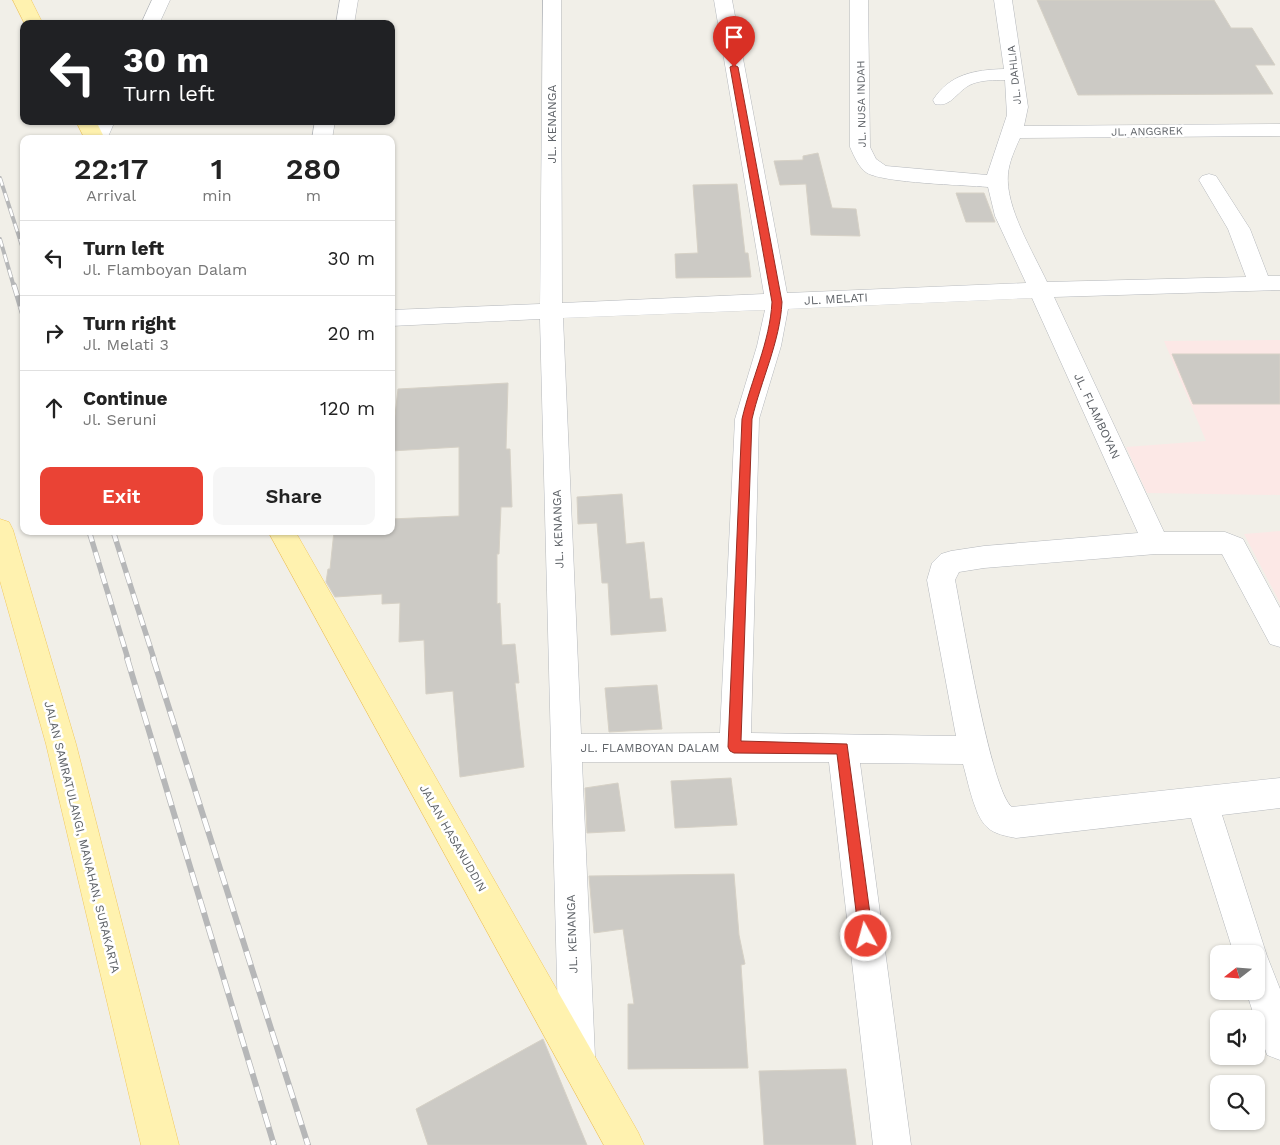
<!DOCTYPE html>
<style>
:root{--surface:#fff;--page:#f6f6f6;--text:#222;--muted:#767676;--line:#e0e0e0;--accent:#ea4335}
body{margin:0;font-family:"Work Sans",sans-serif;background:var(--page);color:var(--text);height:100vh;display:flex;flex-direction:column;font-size:19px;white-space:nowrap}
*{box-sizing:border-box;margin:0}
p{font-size:16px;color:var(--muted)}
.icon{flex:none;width:28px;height:28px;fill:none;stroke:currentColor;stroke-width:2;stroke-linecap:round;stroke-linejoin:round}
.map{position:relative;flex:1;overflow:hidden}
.details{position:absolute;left:20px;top:135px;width:375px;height:400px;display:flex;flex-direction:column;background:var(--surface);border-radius:10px;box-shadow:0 1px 4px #0004}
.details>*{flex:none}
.guide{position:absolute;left:20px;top:20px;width:375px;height:105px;border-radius:10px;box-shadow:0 1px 4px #0004;background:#202124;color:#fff;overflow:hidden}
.needle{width:32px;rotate:253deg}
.buttons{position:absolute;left:1210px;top:945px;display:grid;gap:10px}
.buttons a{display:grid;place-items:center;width:55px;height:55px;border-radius:10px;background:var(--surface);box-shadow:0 1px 4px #0004;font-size:25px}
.pin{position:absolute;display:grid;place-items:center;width:42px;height:42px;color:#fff;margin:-51px -21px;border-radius:50% 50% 50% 0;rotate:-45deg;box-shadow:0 0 5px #0007}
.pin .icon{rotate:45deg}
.me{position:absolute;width:55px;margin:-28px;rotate:353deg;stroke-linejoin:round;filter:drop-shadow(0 0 4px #0008)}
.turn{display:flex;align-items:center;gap:18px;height:105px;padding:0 20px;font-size:22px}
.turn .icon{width:65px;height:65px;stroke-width:2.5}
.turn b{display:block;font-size:35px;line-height:42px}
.eta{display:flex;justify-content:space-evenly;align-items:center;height:85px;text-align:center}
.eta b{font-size:30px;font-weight:600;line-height:35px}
.action{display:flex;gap:10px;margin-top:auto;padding:10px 20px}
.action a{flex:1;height:58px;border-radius:10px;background:var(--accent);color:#fff;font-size:20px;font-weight:600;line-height:58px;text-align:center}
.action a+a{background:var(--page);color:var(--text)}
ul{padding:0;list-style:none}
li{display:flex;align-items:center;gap:15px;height:75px;padding:0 20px;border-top:1px solid var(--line)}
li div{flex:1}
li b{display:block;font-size:19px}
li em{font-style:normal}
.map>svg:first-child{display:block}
.medical{fill:#fce8e6}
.building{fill:#cccac5;stroke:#d6d1c6}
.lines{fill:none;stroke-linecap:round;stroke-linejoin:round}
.minor-casing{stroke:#b5b8bc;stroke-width:1}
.major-casing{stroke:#f2c960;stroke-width:1}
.minor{fill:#fff;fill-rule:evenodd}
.major{fill:#fff2af;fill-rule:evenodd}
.rail-far2-casing{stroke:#b6b7b8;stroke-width:4}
.rail-far1-casing{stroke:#b6b7b8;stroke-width:5.5}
.rail-casing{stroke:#b6b7b8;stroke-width:6}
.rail-far2{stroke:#fff;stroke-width:2.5;stroke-dasharray:8;stroke-linecap:butt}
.rail-far1{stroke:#fff;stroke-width:4;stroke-dasharray:11;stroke-linecap:butt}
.rail{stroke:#fff;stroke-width:4.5;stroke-dasharray:14;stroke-linecap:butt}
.route{fill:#ea4335;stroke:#982c22}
.labels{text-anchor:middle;stroke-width:5;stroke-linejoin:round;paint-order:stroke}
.far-street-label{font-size:11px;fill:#5f6368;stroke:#fff}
.street-label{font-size:12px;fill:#5f6368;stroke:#fff}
</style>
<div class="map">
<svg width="1280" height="1145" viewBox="0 0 1280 1145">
<rect width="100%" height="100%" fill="#f1efe8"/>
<!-- medical -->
<g class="medical">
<path d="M1280,340V495L1147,493L1126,447L1206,441L1164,341Z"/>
<path d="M1280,531V603L1244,534Z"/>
</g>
<!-- building -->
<g class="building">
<path d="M1037,0H1214L1231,28H1252L1275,65H1255L1273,94L1078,95Z"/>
<path d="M818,153L832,208L856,209L860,236L811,235L806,184L780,185L774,161L803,160V156Z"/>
<path d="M737,184L745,253H748L751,277L676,278L675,254L698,253L693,185Z"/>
<path d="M956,193H984L995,222H966Z"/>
<path d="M1172,354H1280V404H1193Z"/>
<path d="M508,383L506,449H510L512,507H501L499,554H497V604L500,603L502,645L515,644L519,683H515L524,767L460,777L453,691L426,694L424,640L399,642L400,603L382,604V594L335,597L326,582L328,569H330L334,531H391V519L459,516V447L391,451L398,389Z"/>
<path d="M622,494L626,544L644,542L650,599L662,598L666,631L611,635L608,583H602L597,523L578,524L577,497Z"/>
<path d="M657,685L662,729L609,732L605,688Z"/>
<path d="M731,778L737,825L675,828L671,781Z"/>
<path d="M618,783L625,831L587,833L585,788Z"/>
<path d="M734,874L739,935L745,964L741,965L748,1068L628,1069V1004H634L623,929L594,933L589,876Z"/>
<path d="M543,1039L587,1145H428L416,1109Z"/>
<path d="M846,1069L856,1145H764L759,1071Z"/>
</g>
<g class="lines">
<defs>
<g id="minor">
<path d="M152,0H170L159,24H141Z"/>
<path d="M340,0H358L354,24H336Z"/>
<path d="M543,0H561L562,303L764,294L714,0H732L787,293L1026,283L995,216L988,187C963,185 885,183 867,173C859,168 854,156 850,147V0H868L870,147L876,159L886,166L987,175L1007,115L1005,80C994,80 982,80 972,84C957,90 952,108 935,104L933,100C950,74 974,70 1004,69L994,0H1012L1028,107L1024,126L1280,124V136L1020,138C1015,149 1009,162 1008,174C1005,207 1033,252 1047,282L1246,277L1228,229L1199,180L1202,176L1209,174L1216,176L1250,229L1268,276H1280V290L1054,297L1164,532H1225L1243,539L1280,608V647L1270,644L1222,554H1156L984,568L959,572L955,580C962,615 991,793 1012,807L1280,778V808L1222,815L1267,956L1280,989V1060L1267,1055L1246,991H1256V954H1234L1191,818L1016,838C1006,836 994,834 987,827C974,815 968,781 963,764L860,763L911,1145H873L829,762H582L595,1057L590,1070L577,1075L564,1070L559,1057L540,319L391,326V310L540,304ZM1032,298L1138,533L984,546L951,551L941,554L932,563L927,580L956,736L751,733L759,419L781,346L788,309ZM765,310L757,346L735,419L720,733L581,734L563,318Z"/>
<path d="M95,121H115L107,139H87Z"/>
<path d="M315,121H335L332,139H312Z"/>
</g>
<g id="major">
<path d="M13,0H31L43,24H25Z"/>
<path d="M76,121H96L105,139H85Z"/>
<path d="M0,519L9,522L13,530L76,744L179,1145H141L46,744L0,581Z"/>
<path d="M268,531H295L638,1132L644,1145H604Z"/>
</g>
</defs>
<!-- minor casing -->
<use href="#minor" class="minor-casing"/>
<!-- major casing -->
<use href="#major" class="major-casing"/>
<!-- minor -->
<use href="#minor" class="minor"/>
<!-- major -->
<use href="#major" class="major"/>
<defs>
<g id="rail-far2">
<path d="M0,178L24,252"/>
<path d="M0,239L14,287"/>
</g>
<g id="rail-far1">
<path d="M14,285L24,318"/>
<path d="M89,531L128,659"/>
<path d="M113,531L154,659"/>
</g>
<g id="rail">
<path d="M127,658L274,1145"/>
<path d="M153,658L308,1145"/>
</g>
</defs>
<!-- rail-far2 casing -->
<use href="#rail-far2" class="rail-far2-casing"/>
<!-- rail-far1 casing -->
<use href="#rail-far1" class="rail-far1-casing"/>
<!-- rail casing -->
<use href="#rail" class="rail-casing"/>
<!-- rail-far2 -->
<use href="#rail-far2" class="rail-far2"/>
<!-- rail-far1 -->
<use href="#rail-far1" class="rail-far1"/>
<!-- rail -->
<use href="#rail" class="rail"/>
</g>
<!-- route -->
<path class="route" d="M734,65L738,67L782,302C780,342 761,380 752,419L741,741L847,744L873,936L871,941L866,943L861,941L859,936L837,754L734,753L730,751L728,747L742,419C751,380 770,342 772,302L730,67Z"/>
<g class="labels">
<!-- far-street labels -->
<g class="far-street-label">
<text transform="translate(1014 75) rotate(-96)" y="4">JL. DAHLIA</text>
<text transform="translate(861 104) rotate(-91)" y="4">JL. NUSA INDAH</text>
<text transform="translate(1147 131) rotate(-1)" y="4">JL. ANGGREK</text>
</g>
<!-- street labels -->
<g class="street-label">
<text transform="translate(552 124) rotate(-90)" y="4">JL. KENANGA</text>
<text transform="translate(836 299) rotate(-3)" y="4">JL. MELATI</text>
<text transform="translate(1097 416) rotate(65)" y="4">JL. FLAMBOYAN</text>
<text transform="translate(558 529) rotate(-92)" y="4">JL. KENANGA</text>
<text x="650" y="752">JL. FLAMBOYAN DALAM</text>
<text transform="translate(82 837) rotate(76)" y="4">JALAN SAMRATULANGI, MANAHAN, SURAKARTA</text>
<text transform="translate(453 838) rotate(60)" y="4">JALAN HASANUDDIN</text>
<text transform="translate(572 934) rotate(-92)" y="4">JL. KENANGA</text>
</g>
</g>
</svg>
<div class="buttons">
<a><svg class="needle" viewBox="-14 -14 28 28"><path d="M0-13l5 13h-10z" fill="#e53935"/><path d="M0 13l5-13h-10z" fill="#767676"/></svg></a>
<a><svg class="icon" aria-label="sound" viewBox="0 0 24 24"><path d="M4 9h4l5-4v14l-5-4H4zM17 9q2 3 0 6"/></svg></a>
<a><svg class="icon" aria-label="search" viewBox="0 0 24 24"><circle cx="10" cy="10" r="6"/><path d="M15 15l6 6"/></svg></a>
</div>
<div class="pin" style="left:734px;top:67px;background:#d93025"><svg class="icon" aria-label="arrive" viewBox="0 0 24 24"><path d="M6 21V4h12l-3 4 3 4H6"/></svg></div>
<svg class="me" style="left:866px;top:936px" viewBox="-20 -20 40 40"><circle r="17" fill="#ea4335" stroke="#fff" stroke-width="3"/><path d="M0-11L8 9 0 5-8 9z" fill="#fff"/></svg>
<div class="guide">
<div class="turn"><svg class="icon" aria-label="left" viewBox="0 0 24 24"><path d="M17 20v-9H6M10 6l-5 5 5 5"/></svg><div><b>30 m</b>Turn left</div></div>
</div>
<section class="details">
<div class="eta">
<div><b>22:17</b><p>Arrival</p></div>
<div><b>1</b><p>min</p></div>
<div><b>280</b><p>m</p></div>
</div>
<ul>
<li><svg class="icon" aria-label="left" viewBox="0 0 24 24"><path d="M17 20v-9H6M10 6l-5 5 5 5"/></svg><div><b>Turn left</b><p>Jl. Flamboyan Dalam</p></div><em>30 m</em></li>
<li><svg class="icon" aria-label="right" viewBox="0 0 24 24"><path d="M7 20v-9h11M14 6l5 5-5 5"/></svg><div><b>Turn right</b><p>Jl. Melati 3</p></div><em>20 m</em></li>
<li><svg class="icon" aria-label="ahead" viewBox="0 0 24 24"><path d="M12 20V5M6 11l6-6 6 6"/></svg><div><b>Continue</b><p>Jl. Seruni</p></div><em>120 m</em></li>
</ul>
<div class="action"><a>Exit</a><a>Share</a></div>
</section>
</div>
